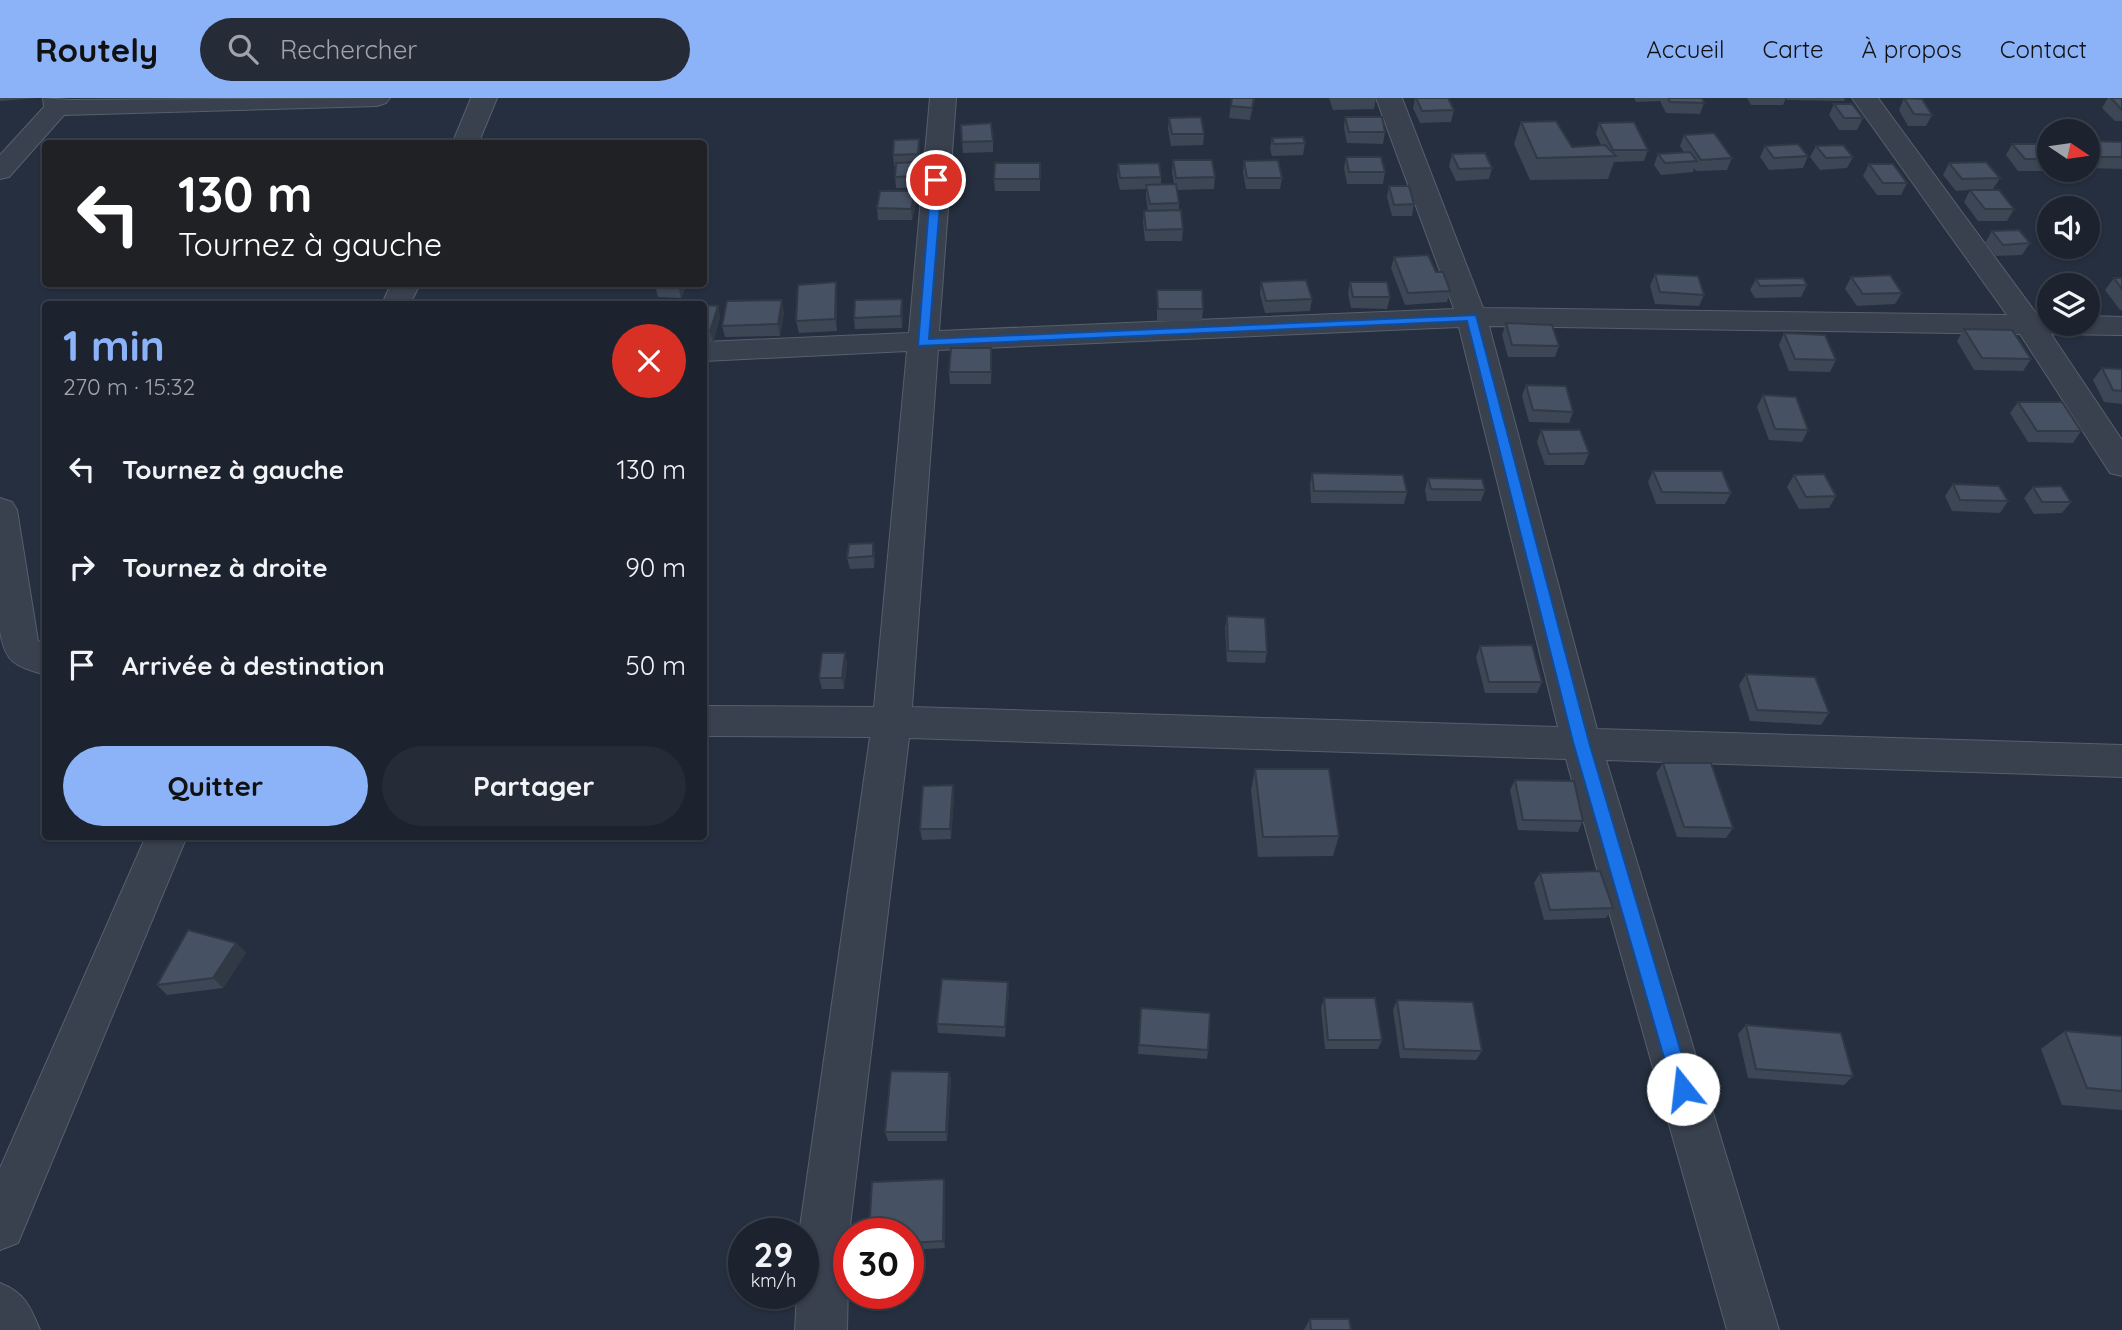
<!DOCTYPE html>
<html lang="fr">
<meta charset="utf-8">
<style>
:root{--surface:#1c232f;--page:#252b37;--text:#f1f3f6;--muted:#a0a4aa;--line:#3a404b;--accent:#8cb3f8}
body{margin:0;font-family:Quicksand,sans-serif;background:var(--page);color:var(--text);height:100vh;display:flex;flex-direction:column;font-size:26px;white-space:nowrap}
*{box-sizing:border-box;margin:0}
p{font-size:23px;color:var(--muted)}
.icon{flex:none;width:38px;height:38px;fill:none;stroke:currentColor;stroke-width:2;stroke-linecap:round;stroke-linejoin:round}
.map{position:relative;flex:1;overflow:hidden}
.details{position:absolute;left:42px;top:203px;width:665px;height:539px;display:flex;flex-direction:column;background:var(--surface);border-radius:7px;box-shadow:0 2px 5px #0004,0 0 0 2px var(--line)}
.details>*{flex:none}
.banner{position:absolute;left:42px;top:42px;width:665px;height:147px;border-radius:7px;box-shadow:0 2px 5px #0004,0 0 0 2px var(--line);background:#202124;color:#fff;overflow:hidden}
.needle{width:46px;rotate:103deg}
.controls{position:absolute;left:2037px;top:21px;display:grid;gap:14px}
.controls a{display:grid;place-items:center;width:63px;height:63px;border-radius:50%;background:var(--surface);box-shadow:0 2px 5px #0004,0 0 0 2px var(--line);font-size:35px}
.speed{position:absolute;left:728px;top:1120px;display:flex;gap:14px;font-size:35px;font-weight:700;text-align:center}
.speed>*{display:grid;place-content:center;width:91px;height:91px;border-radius:50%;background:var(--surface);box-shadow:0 2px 5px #0004,0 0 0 2px var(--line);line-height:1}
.speed small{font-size:18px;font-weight:400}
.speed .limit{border:10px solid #d22;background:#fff;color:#111}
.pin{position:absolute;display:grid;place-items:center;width:60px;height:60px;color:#fff;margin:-30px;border:4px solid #fff;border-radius:50%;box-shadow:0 2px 7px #0007}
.me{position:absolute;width:77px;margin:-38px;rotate:344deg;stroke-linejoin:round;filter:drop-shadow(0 0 5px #0008)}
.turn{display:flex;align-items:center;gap:24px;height:147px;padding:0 21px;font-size:32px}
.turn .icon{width:91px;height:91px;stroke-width:2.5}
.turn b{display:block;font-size:49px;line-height:60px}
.round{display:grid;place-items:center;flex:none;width:74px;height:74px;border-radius:37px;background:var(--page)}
.summary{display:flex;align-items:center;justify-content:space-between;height:119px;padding:0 21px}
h1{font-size:42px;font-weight:700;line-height:52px;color:var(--accent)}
.primary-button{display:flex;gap:14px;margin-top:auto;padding:14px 21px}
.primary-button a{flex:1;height:80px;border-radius:42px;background:var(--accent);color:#111;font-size:28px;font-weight:700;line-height:80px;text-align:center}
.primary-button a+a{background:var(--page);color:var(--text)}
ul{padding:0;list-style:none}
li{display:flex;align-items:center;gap:21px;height:98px;padding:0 21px}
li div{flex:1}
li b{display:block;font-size:26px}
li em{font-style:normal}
header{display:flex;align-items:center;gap:42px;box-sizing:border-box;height:98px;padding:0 35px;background:var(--accent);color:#111}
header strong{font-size:33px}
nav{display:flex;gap:38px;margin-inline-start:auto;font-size:24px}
.search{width:490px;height:63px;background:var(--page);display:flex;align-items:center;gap:18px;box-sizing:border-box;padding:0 24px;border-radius:38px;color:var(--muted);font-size:26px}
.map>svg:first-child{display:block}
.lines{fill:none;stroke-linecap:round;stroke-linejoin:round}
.street-casing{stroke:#575f6d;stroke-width:2}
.street{fill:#39414f;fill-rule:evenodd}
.wall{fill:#3c4655}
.shaded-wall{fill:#313945}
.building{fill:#465163;stroke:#313945;stroke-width:2}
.route{fill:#1a73e8;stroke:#114b97;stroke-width:2}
</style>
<header>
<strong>Routely</strong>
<div class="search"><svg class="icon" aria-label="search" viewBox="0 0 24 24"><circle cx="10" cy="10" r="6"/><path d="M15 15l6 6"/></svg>Rechercher</div>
<nav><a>Accueil</a><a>Carte</a><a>À propos</a><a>Contact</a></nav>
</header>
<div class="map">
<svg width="2122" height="1232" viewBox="0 0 2122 1232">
<rect width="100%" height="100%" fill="#252f3f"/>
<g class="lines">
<defs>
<g id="street">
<path d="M43,0L69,2L390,0L386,5L377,8L64,17L9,79L0,81V57L44,9Z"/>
<path d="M471,0H497L478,46H452Z"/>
<path d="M930,0H956L939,233L1454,211L1376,0H1402L1483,210L2007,217L1852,0H1878L2038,218H2049V226H2088V218L2122,219V237L2051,236L2122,342V378L2110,375L2020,236L1489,228L1597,631L2122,647V679L1606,662L1779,1232H1727L1566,661L909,640L849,1136L847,1232H795L797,1195H803V1136H799L870,639L704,638V608L874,609L907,253L704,263V244L909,235ZM1459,229L1558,629L912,609L938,252Z"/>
<path d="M391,186H420L410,206H382Z"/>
<path d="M0,400L12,404L17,412L38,543L46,546V577C16,568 5,566 0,533Z"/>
<path d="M146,738H187L18,1145L0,1152V1070Z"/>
<path d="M0,1185C25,1195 30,1208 40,1232H0Z"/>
</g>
</defs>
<!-- street casing -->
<use href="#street" class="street-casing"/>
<!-- street -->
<use href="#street" class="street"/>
</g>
<!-- wall -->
<g class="wall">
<path d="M0,0H37L0,3Z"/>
<path d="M1232,0H1255L1250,22L1229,20Z"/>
<path d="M1329,0H1376L1374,11L1333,12Z"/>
<path d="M1415,0H1448L1454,12L1451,24L1420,25L1413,10Z"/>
<path d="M1634,0H1661L1660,3L1636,4Z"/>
<path d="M1661,0H1702L1704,5L1700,16L1666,15L1660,3Z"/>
<path d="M1747,0H1845L1844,3L1787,2L1786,0L1783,7H1751Z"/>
<path d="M1904,0L1932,17L1926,28H1908L1899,12Z"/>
<path d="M2108,0H2122V23H2115L2102,10Z"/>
<path d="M1834,6L1863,20L1857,32H1839L1829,17Z"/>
<path d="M1345,19L1385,34L1383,46L1347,45L1344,30Z"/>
<path d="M1169,20L1204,36L1203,47L1171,48L1168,31Z"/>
<path d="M1521,24L1572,49L1601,47L1596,36L1599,25L1648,52L1644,63L1614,64L1608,81L1530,82L1514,46Z"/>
<path d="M961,27L993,43V54L963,55Z"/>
<path d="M1684,37L1732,60L1727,72L1696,73L1694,70L1693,74L1661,77L1654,67L1658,56L1684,54L1680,48Z"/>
<path d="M1272,40L1305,45L1303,57L1272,58L1270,51Z"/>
<path d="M2088,43L2122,44V71L2088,70Z"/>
<path d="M2012,46H2049V72H2062L2061,73H2018L2006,57Z"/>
<path d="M1765,48L1808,58L1803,70L1769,72L1760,59Z"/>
<path d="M1816,48L1853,59L1847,70L1820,72L1810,59Z"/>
<path d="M920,53L919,68H917V76L916,90H896L895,79L896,68H894L893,57Z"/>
<path d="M1452,56L1492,70L1489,81L1456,83L1449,68Z"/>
<path d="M1346,59L1385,74L1383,86H1347L1344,70Z"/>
<path d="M1173,62L1215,79L1214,91L1177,92L1179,105V112L1183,131L1182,143H1145L1143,124L1144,113H1148L1146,99V91L1120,92L1117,78L1118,66L1161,79V87L1174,86L1172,74Z"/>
<path d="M1244,63L1282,80L1280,91H1246L1243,74Z"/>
<path d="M1040,65V93H995L994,81Z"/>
<path d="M1949,65L2000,80L1993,91L1974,92L2014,111L2007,123H1978L1964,104L1970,92L1956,93L1943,77Z"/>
<path d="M1869,66L1907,85L1901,97H1877L1863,78Z"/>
<path d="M1389,88L1414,106L1412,118H1392L1387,99Z"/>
<path d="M915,93L916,105L912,122H878L877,110Z"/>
<path d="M1992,133L2030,145L2022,157L1996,158L1985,145Z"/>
<path d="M1394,159L1436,174L1450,193L1447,204L1405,207L1391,170Z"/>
<path d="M1655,176L1704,197L1699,208L1655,206L1650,188Z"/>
<path d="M1851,179L1902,195L1895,206L1857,208L1845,191Z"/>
<path d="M2114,180H2122V212H2120L2105,192Z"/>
<path d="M1756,181L1807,187L1801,199L1755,200L1750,192Z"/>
<path d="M1261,184L1312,201L1310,213L1265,215L1260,196Z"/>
<path d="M1350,184L1390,199L1387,211L1351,210L1348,196Z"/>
<path d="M656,186H687L681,200L658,199L655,187Z"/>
<path d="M1157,192L1203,211L1202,223H1157Z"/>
<path d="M837,196V233L799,235L796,223Z"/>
<path d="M704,207L718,208L720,219L713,245L704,244Z"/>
<path d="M903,213L902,230L855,231L854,220Z"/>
<path d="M784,214L780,238L725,239L722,228Z"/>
<path d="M1506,225L1559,248L1555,259H1508L1502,237Z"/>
<path d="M1964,231L2031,261L2023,273L1974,272L1957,243Z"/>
<path d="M1784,235L1836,262L1830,274L1789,273L1779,247Z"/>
<path d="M992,262L991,286H950L949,274Z"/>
<path d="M2102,270L2122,271V306L2104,304L2093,282Z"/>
<path d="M1526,287L1573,314L1569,325L1529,324L1522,298Z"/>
<path d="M1763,297L1808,332L1802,344L1769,342L1757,309Z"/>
<path d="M2018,304L2081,333L2073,345L2028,344L2010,315Z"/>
<path d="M1541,332L1589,355L1584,367H1545L1537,344Z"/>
<path d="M1653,373L1731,395L1725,406H1656L1648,384Z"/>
<path d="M1312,375L1407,394L1404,406L1311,405L1310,387Z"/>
<path d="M1794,377L1836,398L1829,410L1799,411L1787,389Z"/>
<path d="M1428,380L1485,392L1481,403H1427L1425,392Z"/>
<path d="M1953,386L2008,403L2000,415L1952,413L1945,398Z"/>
<path d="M2033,389L2071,404L2062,415L2034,416L2024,400Z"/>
<path d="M873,445L875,457L874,470L850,471L847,460Z"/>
<path d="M1227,518L1267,554L1265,565L1227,564L1225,530Z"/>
<path d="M1480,548L1542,584L1537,595H1485L1476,559Z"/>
<path d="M845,555L847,566L844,591H822L819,580Z"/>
<path d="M1746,576L1829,615L1821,627L1750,623L1739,587Z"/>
<path d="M1663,665L1733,730L1726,740L1677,739L1656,675Z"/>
<path d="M1255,671L1339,738L1333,758L1258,759L1251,692Z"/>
<path d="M1515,682L1583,723L1578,734L1518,732L1510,692Z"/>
<path d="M953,687L954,698L951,741L922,742L920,731Z"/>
<path d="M1540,775L1613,810L1606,820L1544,822L1534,785Z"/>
<path d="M236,845L246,855L223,890L167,897L157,887Z"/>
<path d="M1009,893L1005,939L938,935L937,926Z"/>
<path d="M1324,900L1382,942L1378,951H1325L1321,910Z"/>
<path d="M1397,902L1482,953L1476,962L1400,960L1393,912Z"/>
<path d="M1141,910L1208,952L1207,961L1138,956Z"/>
<path d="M1746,927L1853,978L1844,987L1748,980L1738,936Z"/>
<path d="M2065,933L2122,938V1012L2062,1007L2041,951Z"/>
<path d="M949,974L951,982L947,1043H888L885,1034Z"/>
<path d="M944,1081L945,1089V1150L908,1152V1136Z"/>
<path d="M1310,1221L1351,1232H1304Z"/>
</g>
<!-- shaded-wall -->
<g class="shaded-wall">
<path d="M1254,0H1255V3L1250,22Z"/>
<path d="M919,41L920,53L919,68L918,56Z"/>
<path d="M916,64L917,76L916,90L915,78Z"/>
<path d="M915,93L916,105L912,122L911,111Z"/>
<path d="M836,184L837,196V233L835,221Z"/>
<path d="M679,186H687L681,200L678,188Z"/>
<path d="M902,201L903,213L902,230L901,218Z"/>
<path d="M782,202L784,214L780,238L778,226Z"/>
<path d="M718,208L720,219L713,245L710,233Z"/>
<path d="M873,445L875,457L874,470L873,458Z"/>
<path d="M845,555L847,566L844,591L842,580Z"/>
<path d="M953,687L954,698L951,741L950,731Z"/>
<path d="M236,845L246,855L223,890L213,880Z"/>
<path d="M1008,884L1009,893L1005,939V929Z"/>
<path d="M949,974L951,982L947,1043L946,1034Z"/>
<path d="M944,1081L945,1089V1150L943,1143Z"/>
</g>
<!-- building -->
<g class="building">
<path d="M1232,0H1254L1252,10L1231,8Z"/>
<path d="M1416,0H1448L1454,12L1422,13Z"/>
<path d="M1668,0H1702L1704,5L1670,4Z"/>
<path d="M1904,0L1922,1L1932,17L1914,16Z"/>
<path d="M2111,0H2122V12Z"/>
<path d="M1834,6H1852L1863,20H1844Z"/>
<path d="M1201,19L1204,36H1172L1169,20Z"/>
<path d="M1345,19H1382L1385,34H1349Z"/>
<path d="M1556,23L1572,49L1605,47L1616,58L1537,60L1521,24Z"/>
<path d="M1634,24L1648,52H1613L1599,25Z"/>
<path d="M991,25L993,43L962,44L961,27Z"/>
<path d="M1714,35L1732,60L1701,62L1684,37Z"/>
<path d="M1303,39L1305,45L1274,46L1272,40Z"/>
<path d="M919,41L918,56L893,57L894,42Z"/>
<path d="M2088,43L2122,44V59H2094L2088,51Z"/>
<path d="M1798,46L1808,58L1774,60L1765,48Z"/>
<path d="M2012,46H2049V61H2025Z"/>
<path d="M1843,47L1853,59L1826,60L1816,48Z"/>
<path d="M1690,54L1697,63L1665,65L1658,56Z"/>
<path d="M1485,55L1492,70L1459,71L1452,56Z"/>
<path d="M1346,59H1381L1385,74H1349Z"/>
<path d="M1173,62H1212L1215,79L1176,80Z"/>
<path d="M1278,62L1282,80H1247L1244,63Z"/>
<path d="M916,64L915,78L895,79L896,65Z"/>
<path d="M1986,64L2000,80L1962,81L1949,65Z"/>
<path d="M995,65H1040V81H994Z"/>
<path d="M1159,65L1161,79L1120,80L1118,66Z"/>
<path d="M1869,66H1893L1907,85H1883Z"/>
<path d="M1176,86L1179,105L1150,106L1146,87Z"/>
<path d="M1389,88H1409L1414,106L1394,107Z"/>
<path d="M1970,92H1999L2014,111H1985Z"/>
<path d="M880,93H915L911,111L877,110Z"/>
<path d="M1181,112L1183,131L1146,132L1144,113Z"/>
<path d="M2019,132L2030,145L2003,147L1992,133Z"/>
<path d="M1428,157L1436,174H1443L1450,193L1408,195L1394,159Z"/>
<path d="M1655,176L1698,178L1704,197L1660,194Z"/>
<path d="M1890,177L1902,195L1863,196L1851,179Z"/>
<path d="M1803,180L1807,187L1760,188L1756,181Z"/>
<path d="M2114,180H2122V191Z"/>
<path d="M1306,182L1312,201L1266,203L1261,184Z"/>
<path d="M836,184L835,221L796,223L798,187Z"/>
<path d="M1350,184H1387L1390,199H1353Z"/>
<path d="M656,186H679L678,188L655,187Z"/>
<path d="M1157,192H1202L1203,211H1158Z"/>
<path d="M902,201L901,218L854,220L855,202Z"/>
<path d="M782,202L778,226L722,228L727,203Z"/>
<path d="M704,207L718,208L710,233H704Z"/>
<path d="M1506,225L1552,227L1559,248L1512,247Z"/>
<path d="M1964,231L2012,232L2031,261L1982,260Z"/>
<path d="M1784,235L1825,237L1836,262L1795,261Z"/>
<path d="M951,250H991V274H949Z"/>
<path d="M2102,270L2122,271V293L2113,292Z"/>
<path d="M1526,287L1566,288L1573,314L1533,312Z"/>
<path d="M1763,297L1796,299L1808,332L1775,331Z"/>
<path d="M2018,304H2062L2081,333H2037Z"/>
<path d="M1541,332H1580L1589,355L1549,356Z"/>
<path d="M1653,373H1722L1731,395L1662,394Z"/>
<path d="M1312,375L1403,377L1407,394L1314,393Z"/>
<path d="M1824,376L1836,398L1806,399L1794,377Z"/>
<path d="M1428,380L1482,381L1485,392L1431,391Z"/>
<path d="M1953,386L1999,388L2008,403L1960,402Z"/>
<path d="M2061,388L2071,404H2042L2033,389Z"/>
<path d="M873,445V458L847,460L849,446Z"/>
<path d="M1227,518L1265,520L1267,554L1228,553Z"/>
<path d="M1532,547L1542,584H1489L1480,548Z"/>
<path d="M822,555H845L842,580H819Z"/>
<path d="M1746,576L1815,579L1829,615L1757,612Z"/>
<path d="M1663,665H1711L1733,730L1684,729Z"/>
<path d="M1255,671H1329L1339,738L1263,739Z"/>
<path d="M1515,682L1574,683L1583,723L1523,722Z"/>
<path d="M953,687L950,731H920L923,688Z"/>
<path d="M1600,773L1613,810L1550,812L1540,775Z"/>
<path d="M188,832L236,845L213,880L157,887Z"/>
<path d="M942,881L1008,884L1005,929L937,926Z"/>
<path d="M1324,900H1375L1382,942H1328Z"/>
<path d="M1397,902L1473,904L1482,953L1404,951Z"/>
<path d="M1141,910L1210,915L1208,952L1139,947Z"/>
<path d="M1746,927L1841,935L1853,978L1756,971Z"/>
<path d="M2065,933L2122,938V993L2087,990Z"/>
<path d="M891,973L949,974L946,1034H885Z"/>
<path d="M944,1081L943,1143L908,1145V1136H869L872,1084Z"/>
<path d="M1310,1221H1349L1351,1232H1311Z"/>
</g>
<!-- route -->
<path class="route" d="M936,78L942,82L929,241L1476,217L1589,644L1692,991L1689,998L1683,1001L1676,998L1673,991L1573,644L1467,223L918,248L931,82Z"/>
</svg>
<div class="controls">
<a><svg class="needle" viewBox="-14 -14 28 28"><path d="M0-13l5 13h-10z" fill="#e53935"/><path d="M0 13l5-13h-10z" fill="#a0a4aa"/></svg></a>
<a><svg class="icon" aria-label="sound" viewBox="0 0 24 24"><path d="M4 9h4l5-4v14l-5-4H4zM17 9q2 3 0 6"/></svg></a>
<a><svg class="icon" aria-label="layers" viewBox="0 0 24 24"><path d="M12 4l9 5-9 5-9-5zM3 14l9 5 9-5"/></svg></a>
</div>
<div class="speed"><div>29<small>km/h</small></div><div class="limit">30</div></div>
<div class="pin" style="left:936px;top:82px;background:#d93025"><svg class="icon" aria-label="arrive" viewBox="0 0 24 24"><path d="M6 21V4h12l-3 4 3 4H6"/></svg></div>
<svg class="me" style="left:1683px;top:991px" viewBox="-20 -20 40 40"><circle r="19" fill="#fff"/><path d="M0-13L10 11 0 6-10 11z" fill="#1a73e8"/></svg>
<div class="banner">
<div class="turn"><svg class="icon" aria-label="left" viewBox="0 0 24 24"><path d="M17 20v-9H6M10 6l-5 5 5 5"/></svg><div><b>130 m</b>Tournez à gauche</div></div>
</div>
<section class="details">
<div class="summary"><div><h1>1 min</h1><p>270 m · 15:32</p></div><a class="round" style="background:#d93025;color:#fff"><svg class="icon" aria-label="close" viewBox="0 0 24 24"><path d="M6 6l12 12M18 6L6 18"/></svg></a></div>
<ul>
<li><svg class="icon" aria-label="left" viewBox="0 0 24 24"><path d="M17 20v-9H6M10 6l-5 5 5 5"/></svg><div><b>Tournez à gauche</b></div><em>130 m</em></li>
<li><svg class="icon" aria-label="right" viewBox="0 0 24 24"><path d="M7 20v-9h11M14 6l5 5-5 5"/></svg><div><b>Tournez à droite</b></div><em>90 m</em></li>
<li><svg class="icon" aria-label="arrive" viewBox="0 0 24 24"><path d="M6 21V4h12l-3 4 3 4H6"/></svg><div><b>Arrivée à destination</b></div><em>50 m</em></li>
</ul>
<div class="primary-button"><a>Quitter</a><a>Partager</a></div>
</section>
</div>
